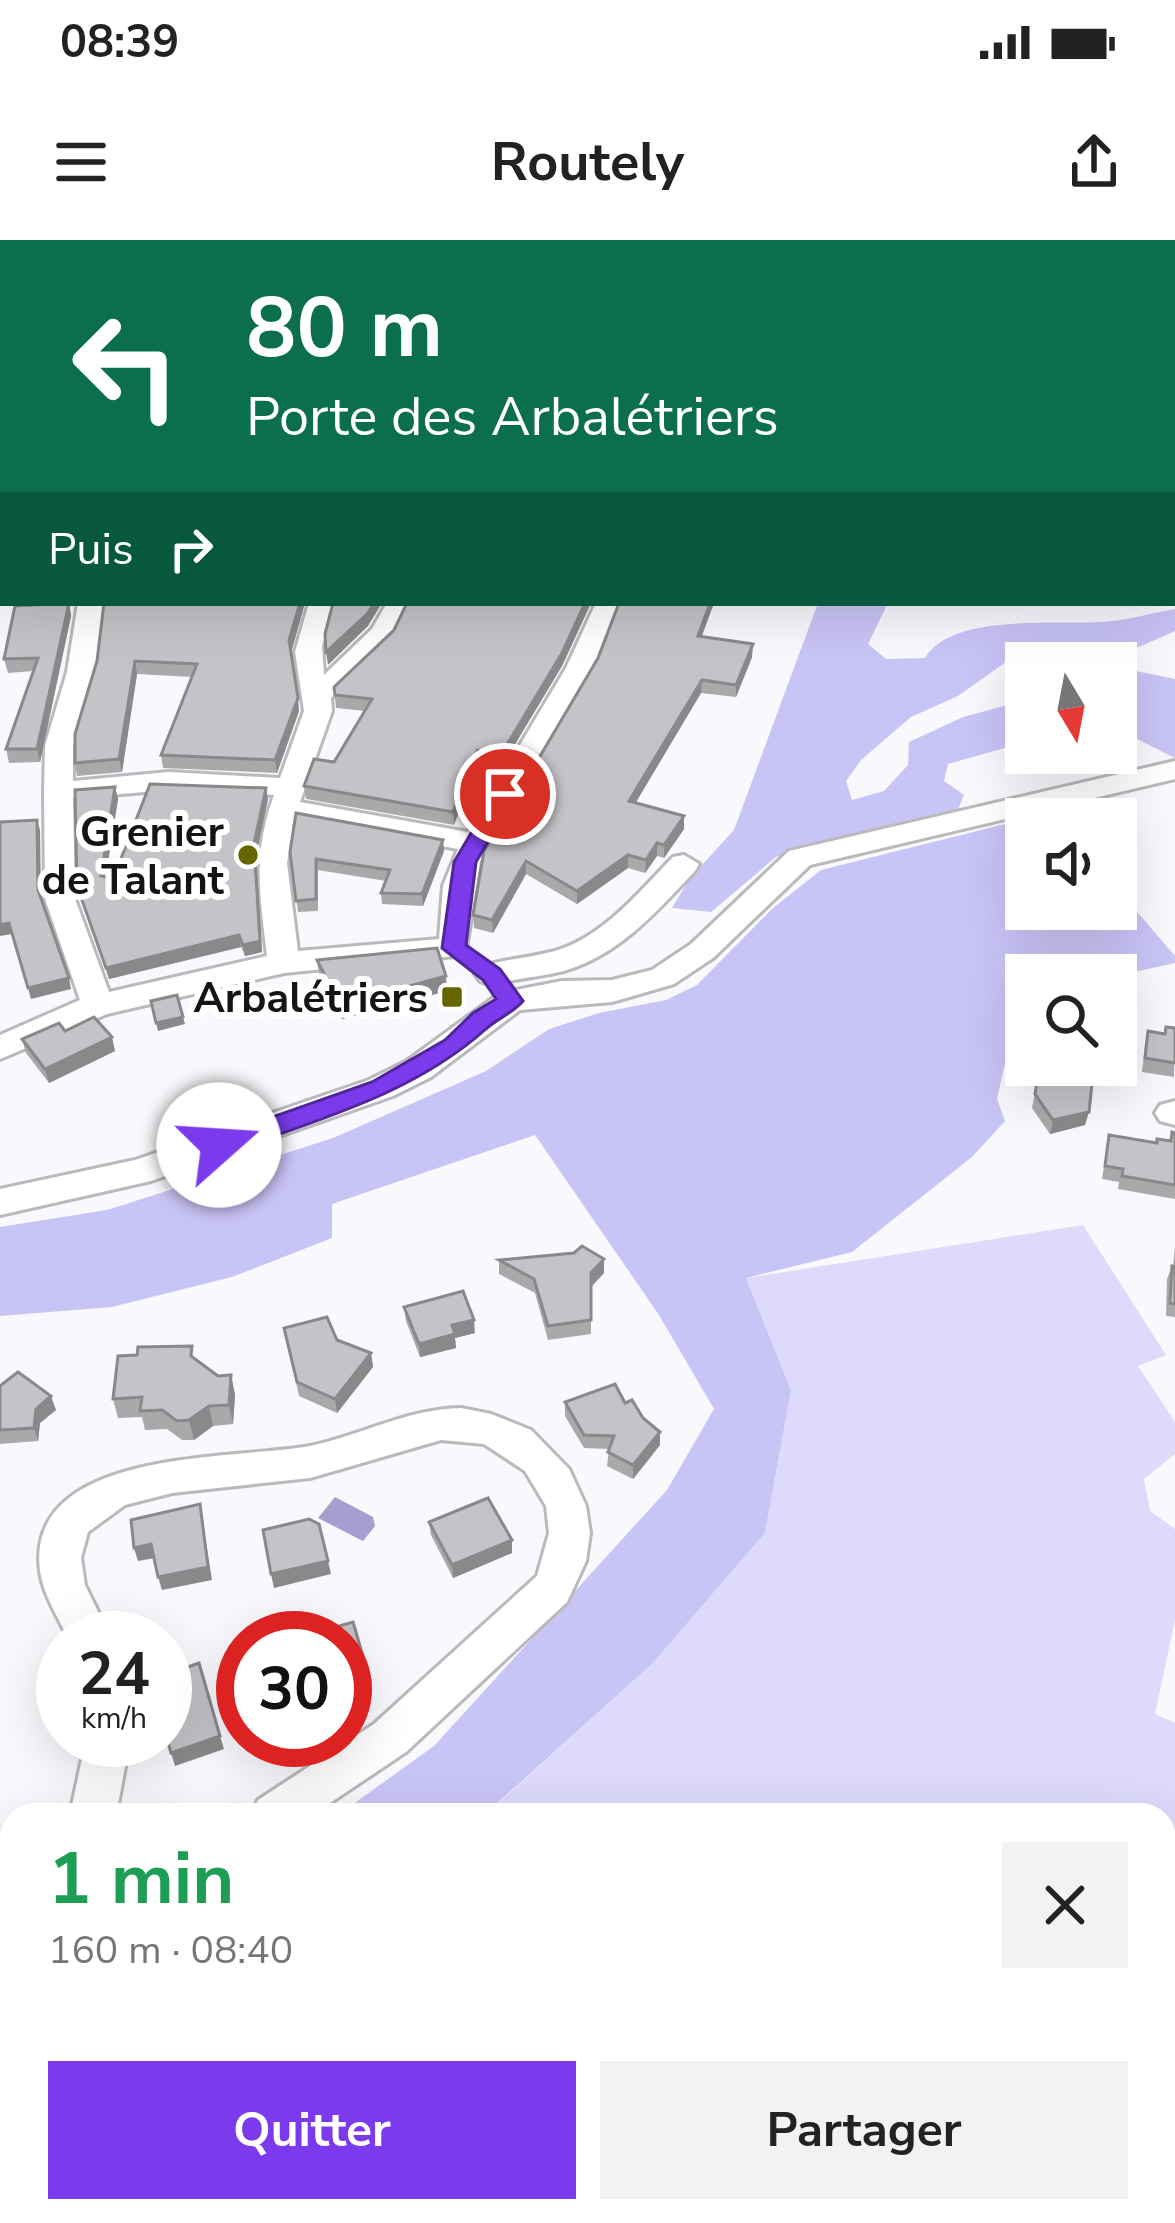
<!DOCTYPE html>
<html lang="fr">
<meta charset="utf-8">
<style>
:root{--surface:#fff;--page:#f2f2f2;--text:#222;--muted:#767676;--accent:#7c3aed}
body{margin:0;font-family:"Nunito Sans",sans-serif;background:var(--page);color:var(--text);height:100vh;display:flex;flex-direction:column;font-size:45px;white-space:nowrap}
*{box-sizing:border-box;margin:0}
p{font-size:39px;color:var(--muted)}
.icon{flex:none;width:66px;height:66px;fill:none;stroke:currentColor;stroke-width:2;stroke-linecap:round;stroke-linejoin:round}
.map{position:relative;flex:1;overflow:hidden}
.drawer{position:absolute;left:0px;top:1563px;width:1176px;height:420px;display:flex;flex-direction:column;background:var(--surface);border-radius:36px 36px 0 0;box-shadow:0 12px 48px #0002}
.drawer>*{flex:none}
.hud{position:absolute;left:0px;top:0px;width:1176px;height:366px;box-shadow:0 12px 48px #0002;background:#0b6e4f;color:#fff;overflow:hidden}
.needle{width:78px;rotate:170deg}
.tools{position:absolute;left:1005px;top:402px;display:grid;gap:24px}
.tools a{display:grid;place-items:center;width:132px;height:132px;border-radius:0px;background:var(--surface);box-shadow:0 12px 48px #0002;font-size:60px}
.speed{position:absolute;left:36px;top:1371px;display:flex;gap:24px;font-size:60px;font-weight:700;text-align:center}
.speed>*{display:grid;place-content:center;width:156px;height:156px;border-radius:50%;background:var(--surface);box-shadow:0 12px 48px #0002;line-height:1}
.speed small{font-size:30px;font-weight:400}
.speed .limit{border:18px solid #d22;background:#fff;color:#111}
.pin{position:absolute;display:grid;place-items:center;width:102px;height:102px;color:#fff;margin:-51px;border:6px solid #fff;border-radius:50%;box-shadow:0 3px 12px #0007}
.me{position:absolute;width:132px;margin:-66px;rotate:71deg;stroke-linejoin:round;filter:drop-shadow(0 0 9px #0008)}
.turn{display:flex;align-items:center;gap:42px;height:252px;padding:0 48px;font-size:54px}
.turn .icon{width:156px;height:156px;stroke-width:2.5}
.turn b{display:block;font-size:84px;line-height:102px}
.then{display:flex;align-items:center;height:114px;padding:0 48px;background:#0003;gap:24px;font-size:45px}
.round{display:grid;place-items:center;flex:none;width:126px;height:126px;border-radius:0px;background:var(--page)}
.summary{display:flex;align-items:center;justify-content:space-between;height:204px;padding:0 48px}
h1{font-size:72px;font-weight:700;line-height:90px;color:#1e9e55}
.cta{display:flex;gap:24px;margin-top:auto;padding:24px 48px}
.cta a{flex:1;height:138px;border-radius:0px;background:var(--accent);color:#fff;font-size:48px;font-weight:700;line-height:138px;text-align:center}
.cta a+a{background:var(--page);color:var(--text)}
.status{display:flex;justify-content:space-between;align-items:center;height:84px;padding:0 60px;background:var(--surface);direction:ltr}
.status svg{height:33px;fill:currentColor}
header{display:flex;justify-content:space-between;align-items:center;height:156px;padding:0 48px;background:var(--surface);font-size:54px;font-weight:700}
.map>svg:first-child{display:block}
.green{fill:#dddafb}
.forest{fill:#c9c4f6}
.water{fill:#a49fcf}
.lines{fill:none;stroke-linecap:round;stroke-linejoin:round}
.street-casing{stroke:#bababd;stroke-width:6}
.street{fill:#fff;fill-rule:evenodd}
.wall{fill:#a9a9ac}
.shaded-wall{fill:#89898c}
.building{fill:#c4c4c8;stroke:#89898c;stroke-width:3}
.route{fill:#7c3aed;stroke:#51269a;stroke-width:3}
.poi-dot{fill:#666500;stroke:#fff;stroke-width:4.5}
.labels{text-anchor:middle;stroke-width:12;stroke-linejoin:round;paint-order:stroke}
.poi-label{font-size:42px;font-weight:bold;fill:#141415;stroke:#fff;text-anchor:end}
</style>
<div class="status"><b>08:39</b><svg viewBox="0 0 49 12"><path d="M0 12V9h3v3zM5 12V6h3v6zM10 12V3h3v9zM15 12V0h3v12zM26 1h20v11H26zM47 4h2v5h-2z"/></svg></div>
<header><svg class="icon" aria-label="menu" viewBox="0 0 24 24"><path d="M4 6h16M4 12h16M4 18h16"/></svg>Routely<svg class="icon" aria-label="share" viewBox="0 0 24 24"><path d="M12 15V3M7 8l5-5 5 5M5 13v7h14v-7"/></svg></header>
<div class="map">
<svg width="1175" height="1983" viewBox="0 0 1175 1983">
<rect width="100%" height="100%" fill="#f9f9fd"/>
<!-- green -->
<g class="green">
<path d="M111,0H536L548,3H106Z"/>
<path d="M1083,985L1166,1115L1138,1126L1175,1182V1214L1144,1239L1150,1271L1175,1289V1380L1155,1474L1175,1483V1983H555L548,1971H1164V1575H485L652,1424L765,1293L791,1150L746,1038Z"/>
</g>
<!-- forest -->
<g class="forest">
<path d="M818,363H888L868,404L886,419L925,418C951,373 1055,385 1101,382C1126,381 1151,373 1175,369V391L1139,407L1006,422L958,456L911,477L861,520L846,541L852,560L884,551L908,525L909,502L963,477L1026,460V502L948,524L944,541L964,555L956,574L776,617L711,672L672,668L690,638L734,590Z"/>
<path d="M1131,430L1175,439V518L1125,493L1116,496V434Z"/>
<path d="M1065,569L1095,573L1092,579H1026V669H1116V655L1126,659L1175,716V723L1120,735L1116,740V735H1026V810L1005,823L997,859L1005,881L972,917L852,1012L746,1038L791,1150L765,1293L652,1424L484,1575H338L434,1506L667,1250L714,1169L659,1075L535,895L332,964V998L232,1037L112,1067L0,1076V987L107,970L333,898L486,831L549,789L599,773L666,760L697,745L773,668L821,630Z"/>
<path d="M230,1971H548L554,1983H236Z"/>
</g>
<!-- water -->
<path class="water" d="M335,1257L373,1277L375,1286L363,1301L318,1278Z"/>
<g class="lines">
<defs>
<g id="street">
<rect x="0" y="144" width="3" height="14"/>
<path d="M78,363H104L95,432L73,506V541L169,532L280,538L304,471L295,412L309,363H335L322,406L324,435L372,389L387,363H413L392,399L331,458L332,471L300,562L468,592L566,428L596,363H622L594,428L480,622L465,715L284,733L107,774L0,819V795L80,760L45,659L44,551L45,506L67,432ZM169,550L274,555C252,615 260,655 267,716L109,752L75,659L73,558ZM294,579L458,609L443,646L439,699L298,711L287,623Z"/>
<path d="M1175,521V539L810,625L713,718L674,744L612,762L520,770L431,837L393,856L151,941L0,975V949L135,920L369,840L407,821L500,753L562,741L612,740L652,730L691,704L789,611Z"/>
<path d="M684,615L699,624L695,631C657,671 621,713 567,730C542,737 516,738 491,745L480,741L475,734L480,727C504,719 530,718 555,711C603,697 639,652 673,617Z"/>
<path d="M1175,861V885L1160,881L1155,873L1160,865Z"/>
<path d="M461,1168L491,1174L531,1190L569,1229L586,1266L590,1293L586,1321L567,1362L406,1512L312,1575H251L258,1560L374,1484L537,1336L549,1293L546,1266L525,1231L484,1204L441,1200L310,1238L172,1253L125,1265L88,1292L81,1318L85,1345L111,1398H68C58,1377 43,1354 40,1331C24,1207 237,1220 310,1206C362,1195 407,1169 461,1168Z"/>
<path d="M86,1500H130L116,1575H70Z"/>
<path d="M12,1703V1761L0,1766V1707Z"/>
</g>
</defs>
<!-- street casing -->
<use href="#street" class="street-casing"/>
<!-- street -->
<use href="#street" class="street"/>
</g>
<!-- wall -->
<g class="wall">
<path d="M69,363L71,376L40,522L9,523L6,509L33,431L8,433L4,419Z"/>
<path d="M104,363H305L291,412L299,471L277,533L163,528L161,515L192,437L137,434L122,532L77,536L75,523L97,421Z"/>
<path d="M407,363H591L562,426L476,569L477,525L454,585L306,559L304,546L334,522L365,471L336,468L334,447L394,390Z"/>
<path d="M619,363H714L702,396L752,417L736,457L701,453L635,563L684,576V589L664,618L657,616L645,633L628,628L577,664L526,634L493,693L474,688L473,675L598,418Z"/>
<path d="M115,547L118,559L105,637L113,639L268,559L256,616L262,712L245,716L241,707L109,739L77,646Z"/>
<path d="M444,611L423,666L382,664L381,653L386,641L318,630V671L298,672L290,612Z"/>
<path d="M317,720L447,751L342,779L319,734Z"/>
<path d="M1166,787L1175,788L1174,837L1142,832L1145,805L1148,791L1164,794Z"/>
<path d="M65,791L115,811L49,843L26,813L22,799Z"/>
<path d="M1040,825L1085,885L1050,894L1032,868Z"/>
<path d="M1172,892L1175,893V959L1118,949L1119,942L1102,939L1109,895L1157,903L1169,901Z"/>
<path d="M1175,1007V1077L1166,1076L1167,1039L1172,1026H1173Z"/>
<path d="M499,1020L604,1033L591,1047V1094L548,1100L535,1053L499,1034Z"/>
<path d="M404,1067L475,1093L455,1098L456,1108L420,1117L406,1081Z"/>
<path d="M284,1088L337,1100L371,1113L373,1127L337,1173L299,1156Z"/>
<path d="M195,1119L218,1136L231,1135L235,1155L233,1184L213,1186L194,1200H182L167,1189L145,1190L142,1177L118,1178L113,1159Z"/>
<path d="M0,1146L56,1170L40,1183L38,1201L0,1204Z"/>
<path d="M565,1162L625,1163L660,1205L633,1239L607,1226L609,1209L584,1208L565,1176Z"/>
<path d="M429,1282L512,1313L453,1338L431,1295Z"/>
</g>
<!-- shaded-wall -->
<g class="shaded-wall">
<path d="M69,363L71,376L40,522L37,509Z"/>
<path d="M300,363H305L291,413L289,400Z"/>
<path d="M374,363H382L368,386L328,425L326,412Z"/>
<path d="M585,363H591L562,426L476,569V556Z"/>
<path d="M710,363H714L697,408L698,396Z"/>
<path d="M753,404L752,417L736,457V445Z"/>
<path d="M135,421L137,434L122,532L119,519Z"/>
<path d="M702,440L701,453L629,574V561Z"/>
<path d="M298,458L299,471L277,533L275,520Z"/>
<path d="M478,509V521L454,585L453,572Z"/>
<path d="M115,547L118,559L104,648L101,636Z"/>
<path d="M266,548L268,559L256,616L262,712L245,716L243,705L254,604Z"/>
<path d="M684,576V589L664,618V605Z"/>
<path d="M37,580L40,590L41,660L38,650Z"/>
<path d="M443,600L444,611L423,666L422,654Z"/>
<path d="M657,603V616L645,633L646,620Z"/>
<path d="M628,615V628L577,664V651Z"/>
<path d="M526,621V634L493,693L492,680Z"/>
<path d="M9,683L12,694L0,696V685Z"/>
<path d="M239,695L241,707L109,739L106,728Z"/>
<path d="M446,736L447,751L342,779L340,765Z"/>
<path d="M69,738L71,749L31,759L28,748Z"/>
<path d="M183,777L185,784L158,791L156,783Z"/>
<path d="M112,797L115,811L49,843L45,829Z"/>
<path d="M1089,872L1085,885L1050,894L1053,880Z"/>
<path d="M604,1019V1033L591,1047V1033Z"/>
<path d="M474,1080L475,1093L455,1098L456,1108L420,1117L419,1104L452,1085Z"/>
<path d="M371,1113L373,1127L337,1173L335,1159Z"/>
<path d="M231,1135L235,1155L233,1184L229,1165Z"/>
<path d="M51,1156L56,1170L40,1183L38,1201L34,1188L36,1169Z"/>
<path d="M209,1166L213,1186L194,1200L189,1180Z"/>
<path d="M660,1192V1205L633,1239V1225Z"/>
<path d="M200,1264L212,1340L162,1350L158,1337Z"/>
<path d="M512,1300V1313L453,1338L452,1325Z"/>
<path d="M151,1304L155,1318L138,1321L134,1308Z"/>
<path d="M328,1321L331,1334L274,1348L271,1334Z"/>
<path d="M370,1440L372,1453L345,1461V1448Z"/>
<path d="M220,1496L224,1509L175,1526L171,1513Z"/>
</g>
<!-- building -->
<g class="building">
<path d="M0,165H3V286L0,285Z"/>
<rect x="0" y="298" width="3" height="37"/>
<path d="M69,363L37,509H6L38,418L4,419L15,366Z"/>
<path d="M104,363H300L289,400L298,458L275,520L161,515L197,424L135,421L119,519L75,523V494L97,421Z"/>
<path d="M333,363H374L367,374L326,412L325,394Z"/>
<path d="M407,363H585L562,413L476,556L478,509L453,572L304,546L314,519L334,522L372,459L335,455L334,447L394,390Z"/>
<path d="M619,363H710L698,396L753,404L736,445L702,440L629,561L684,576L664,605L657,603L646,620L628,615L577,651L526,621L492,680L473,675L484,611L598,418Z"/>
<path d="M150,544L266,548L254,604L260,701L243,705L239,695L106,728L77,646L75,550L115,547L101,636L113,639Z"/>
<path d="M296,573L443,600L422,654L381,653L390,630L316,619V659L296,661L290,612Z"/>
<path d="M37,580L38,650L69,738L28,748L9,683L0,685V582Z"/>
<path d="M437,708L446,736L340,765L317,720Z"/>
<path d="M177,755L183,777L156,783L151,761Z"/>
<path d="M94,777L112,797L45,829L22,799L59,783L65,791Z"/>
<path d="M1166,787L1175,788V823L1145,818L1148,791L1165,794Z"/>
<path d="M1040,825H1094L1089,872L1053,880L1035,854Z"/>
<path d="M1172,892L1175,893V945L1122,936L1123,929L1105,926L1109,895L1157,903V899L1171,901Z"/>
<path d="M582,1006L604,1019L591,1033V1080L548,1086L534,1039L499,1020L574,1013Z"/>
<path d="M1172,1026L1175,1027V1064L1170,1063Z"/>
<path d="M463,1051L474,1080L452,1085L455,1094L419,1104L404,1067Z"/>
<path d="M327,1077L337,1100L371,1113L335,1159L297,1142L284,1088Z"/>
<path d="M192,1106L191,1116L218,1136L231,1135L229,1165L209,1166L189,1180L177,1181L162,1170L140,1171L142,1157L113,1159L118,1116L137,1115L138,1107Z"/>
<path d="M18,1132L51,1156L36,1169L34,1188L0,1190V1146Z"/>
<path d="M615,1144L625,1163L632,1160L643,1178L660,1192L633,1225L608,1212L614,1196L584,1195L565,1162Z"/>
<path d="M488,1258L512,1300L452,1325L429,1282Z"/>
<path d="M200,1264L208,1327L158,1337L151,1304L134,1308L131,1280Z"/>
<path d="M309,1279L319,1284L328,1321L271,1334L263,1290Z"/>
<path d="M353,1382L370,1440L345,1448V1398H296Z"/>
<path d="M199,1423L220,1496L171,1513L165,1491V1435Z"/>
</g>
<!-- route -->
<path class="route" d="M505,547L516,554L476,622L466,705L500,729L523,761C513,773 498,778 486,789C413,854 320,879 229,912H210L206,905L210,899L372,842L445,800L473,773L496,759L483,740L442,708L454,622L497,549Z"/>
<!-- markers -->
<g class="poi-dot">
<circle cx="248" cy="615" r="12"/>
<rect x="440" y="745" width="24" height="24" rx="6"/>
</g>
<g class="labels">
<!-- poi labels -->
<g class="poi-label">
<text x="224" y="606">Grenier<tspan x="224" dy="48">de Talant</tspan></text>
<text x="428" y="772">Arbalétriers</text>
</g>
</g>
</svg>
<div class="tools">
<a><svg class="needle" viewBox="-14 -14 28 28"><path d="M0-13l5 13h-10z" fill="#e53935"/><path d="M0 13l5-13h-10z" fill="#767676"/></svg></a>
<a><svg class="icon" aria-label="sound" viewBox="0 0 24 24"><path d="M4 9h4l5-4v14l-5-4H4zM17 9q2 3 0 6"/></svg></a>
<a><svg class="icon" aria-label="search" viewBox="0 0 24 24"><circle cx="10" cy="10" r="6"/><path d="M15 15l6 6"/></svg></a>
</div>
<div class="speed"><div>24<small>km/h</small></div><div class="limit">30</div></div>
<div class="pin" style="left:505px;top:554px;background:#d93025"><svg class="icon" aria-label="arrive" viewBox="0 0 24 24"><path d="M6 21V4h12l-3 4 3 4H6"/></svg></div>
<svg class="me" style="left:219px;top:905px" viewBox="-20 -20 40 40"><circle r="19" fill="#fff"/><path d="M0-13L10 11 0 6-10 11z" fill="#7c3aed"/></svg>
<div class="hud">
<div class="turn"><svg class="icon" aria-label="left" viewBox="0 0 24 24"><path d="M17 20v-9H6M10 6l-5 5 5 5"/></svg><div><b>80 m</b>Porte des Arbalétriers</div></div>
<div class="then">Puis<svg class="icon" aria-label="right" viewBox="0 0 24 24"><path d="M7 20v-9h11M14 6l5 5-5 5"/></svg></div>
</div>
<section class="drawer">
<div class="summary"><div><h1>1 min</h1><p>160 m · 08:40</p></div><a class="round"><svg class="icon" aria-label="close" viewBox="0 0 24 24"><path d="M6 6l12 12M18 6L6 18"/></svg></a></div>
<div class="cta"><a>Quitter</a><a>Partager</a></div>
</section>
</div>
